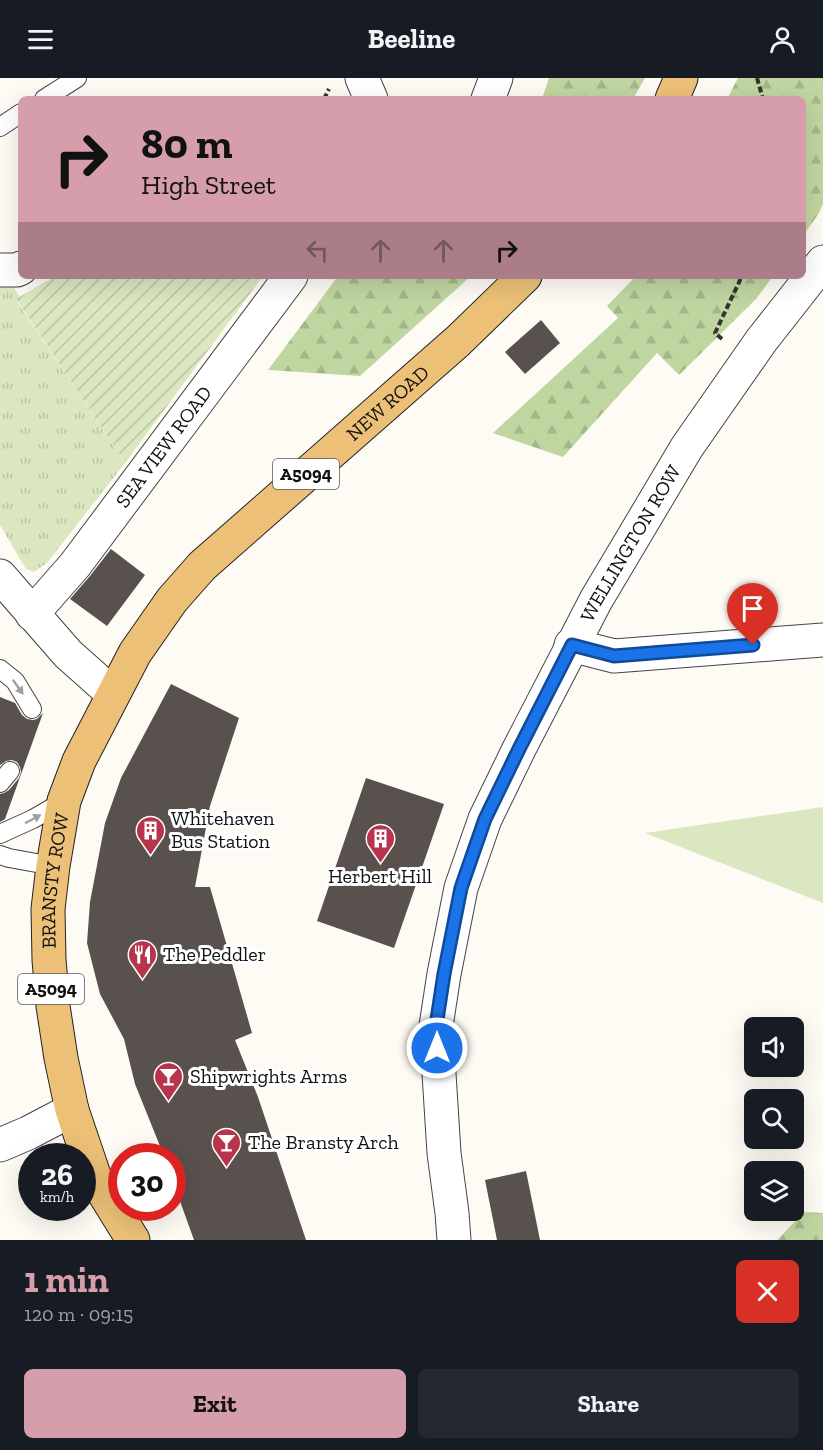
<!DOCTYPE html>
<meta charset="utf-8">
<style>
:root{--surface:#171b24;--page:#242831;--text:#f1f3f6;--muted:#9ea1a6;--accent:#d69daa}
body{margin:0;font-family:"Zilla Slab",serif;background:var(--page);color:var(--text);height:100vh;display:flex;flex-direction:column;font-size:22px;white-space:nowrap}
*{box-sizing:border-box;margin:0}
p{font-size:20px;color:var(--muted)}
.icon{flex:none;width:33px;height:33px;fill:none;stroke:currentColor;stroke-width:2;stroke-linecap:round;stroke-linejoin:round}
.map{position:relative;height:1162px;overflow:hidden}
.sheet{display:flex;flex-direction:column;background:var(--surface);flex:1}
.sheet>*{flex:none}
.hud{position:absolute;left:18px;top:18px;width:788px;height:183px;border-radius:9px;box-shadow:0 6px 24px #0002;background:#d69daa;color:#111;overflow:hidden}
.controls{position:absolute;left:744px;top:939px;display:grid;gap:12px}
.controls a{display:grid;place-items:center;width:60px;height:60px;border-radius:9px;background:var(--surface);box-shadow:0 6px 24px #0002;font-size:30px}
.speed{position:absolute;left:18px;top:1065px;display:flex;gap:12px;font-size:30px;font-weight:700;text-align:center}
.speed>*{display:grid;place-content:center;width:78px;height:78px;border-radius:50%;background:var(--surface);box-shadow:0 6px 24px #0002;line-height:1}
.speed small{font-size:15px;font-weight:400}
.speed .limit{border:9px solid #d22;background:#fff;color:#111}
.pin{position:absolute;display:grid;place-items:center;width:51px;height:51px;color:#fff;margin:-62px -26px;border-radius:50% 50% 50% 0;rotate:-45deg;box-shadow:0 0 6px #0007}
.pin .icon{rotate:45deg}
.me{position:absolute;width:66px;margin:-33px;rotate:0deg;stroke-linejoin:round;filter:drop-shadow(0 0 4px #0008)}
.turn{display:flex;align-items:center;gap:21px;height:126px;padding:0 24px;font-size:27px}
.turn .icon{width:78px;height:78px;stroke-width:2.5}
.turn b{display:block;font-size:42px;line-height:51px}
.lanes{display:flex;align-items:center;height:57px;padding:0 24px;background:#0003;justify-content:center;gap:30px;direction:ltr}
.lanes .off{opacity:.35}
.round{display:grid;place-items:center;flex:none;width:63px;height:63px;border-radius:9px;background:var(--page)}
.head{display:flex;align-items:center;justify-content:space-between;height:102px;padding:0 24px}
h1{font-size:36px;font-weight:700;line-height:45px;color:var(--accent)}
.button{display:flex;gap:12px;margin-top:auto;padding:12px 24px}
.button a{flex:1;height:69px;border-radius:9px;background:var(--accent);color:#111;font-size:24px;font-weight:700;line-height:69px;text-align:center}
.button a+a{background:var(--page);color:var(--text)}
header{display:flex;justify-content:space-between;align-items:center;height:78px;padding:0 24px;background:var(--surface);font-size:27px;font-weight:700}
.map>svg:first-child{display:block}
.grass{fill:url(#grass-tufts)}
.forest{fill:url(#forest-firs)}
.park{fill:#dae7c1}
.garden{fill:url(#garden-furrows)}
.building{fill:#59514e}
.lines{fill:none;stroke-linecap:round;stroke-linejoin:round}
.service-casing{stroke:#444;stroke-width:20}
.minor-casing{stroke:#444;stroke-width:35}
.primary-casing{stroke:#222;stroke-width:35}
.path{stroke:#333;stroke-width:4;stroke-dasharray:6 3;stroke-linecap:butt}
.service{stroke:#fff;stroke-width:18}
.minor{stroke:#fff;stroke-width:33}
.primary{stroke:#ecc077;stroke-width:33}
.oneway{fill:#a0a0a0}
.route-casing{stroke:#114b97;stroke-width:15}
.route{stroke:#1a73e8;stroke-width:10}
.labels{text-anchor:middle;stroke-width:6;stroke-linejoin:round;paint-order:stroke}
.shield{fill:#fff;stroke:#585858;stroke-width:1.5}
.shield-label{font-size:18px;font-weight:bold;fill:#111}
.street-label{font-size:20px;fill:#111;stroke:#fff}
.poi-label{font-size:20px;fill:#111;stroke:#fff;text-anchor:start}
</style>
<header><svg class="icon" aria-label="menu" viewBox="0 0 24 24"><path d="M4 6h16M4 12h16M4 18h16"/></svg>Beeline<svg class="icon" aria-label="person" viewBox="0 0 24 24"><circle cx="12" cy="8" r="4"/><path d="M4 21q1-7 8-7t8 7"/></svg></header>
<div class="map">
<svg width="823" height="1162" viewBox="0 0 823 1162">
<defs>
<pattern id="grass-tufts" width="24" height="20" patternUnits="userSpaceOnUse" patternTransform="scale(1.5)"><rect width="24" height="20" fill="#dae7c1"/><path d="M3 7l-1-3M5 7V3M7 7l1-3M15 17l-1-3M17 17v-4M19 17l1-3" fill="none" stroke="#bac5a5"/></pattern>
<pattern id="forest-firs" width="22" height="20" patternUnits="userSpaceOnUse" patternTransform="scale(1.5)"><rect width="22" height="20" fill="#c0d6a1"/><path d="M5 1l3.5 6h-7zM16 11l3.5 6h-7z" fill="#a4b78a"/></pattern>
<pattern id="garden-furrows" width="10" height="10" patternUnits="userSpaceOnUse" patternTransform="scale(1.5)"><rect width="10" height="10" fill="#dae7c1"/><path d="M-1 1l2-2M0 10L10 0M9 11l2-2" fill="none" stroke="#bac5a5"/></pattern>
</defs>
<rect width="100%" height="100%" fill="#fefbf5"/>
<!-- grass -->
<path class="grass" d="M0,204L12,205L20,220L16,222L125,385L47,485L34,494L26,491L0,447Z"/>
<!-- forest -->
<g class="forest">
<path d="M549,0H645L633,21H542Z"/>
<path d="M738,0H823V126L819,135L803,158L802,21H727Z"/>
<path d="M338,198H471L360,298L268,292Z"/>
<path d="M636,198H773L756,221L679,297L657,275L563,379L493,355L618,240L607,228Z"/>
<path d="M804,1134L823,1135V1162H777Z"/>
</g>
<!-- park -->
<path class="park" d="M823,729V825L645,755Z"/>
<!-- garden -->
<path class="garden" d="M55,198H263L125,385L16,221Z"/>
<!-- building -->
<g class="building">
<path d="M541,242L560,265L525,296L505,274Z"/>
<path d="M111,471L145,497L107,548L70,521L90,498Z"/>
<path d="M171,606L239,640L210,728L195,809H210L252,955L235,962L258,1019L306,1162H194L172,1101V1078H164L135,1006L124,961L100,916L87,865L90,824L105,745L121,700Z"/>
<path d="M0,619L15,625L22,637L27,641L33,642L37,641L43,635L5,741L0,744V716L4,715L9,712L19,700L21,694L20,689L17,684L12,682L6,683L0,687Z"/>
<path d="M366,700L444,726L394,870L317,843Z"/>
<path d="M526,1093L540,1162H497L485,1102Z"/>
</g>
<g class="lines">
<defs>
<g id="service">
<path d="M44,21L77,0"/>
<path d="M0,49L21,35"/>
<path d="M0,591L15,603L32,631"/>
<path d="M0,705L10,693"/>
<path d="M0,756L33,741L64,723"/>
<path d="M0,777L9,780L53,788"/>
</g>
<g id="minor">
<path d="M362,0L371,21"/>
<path d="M488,21L496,0"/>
<path d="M0,192H17L21,190"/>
<path d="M0,498L68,576L113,616"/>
<path id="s1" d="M32,536L75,487L291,198"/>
<path d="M571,567L614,578L823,562"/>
<path d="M0,1067L28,1055L72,1032"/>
<path id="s2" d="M454,1162L452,1135L444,1075L436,948L444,896L461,810L485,741L519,671L596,522L687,369L761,263L823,184"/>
</g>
<g id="primary">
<path d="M672,21L681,0"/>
<path id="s3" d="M133,1162L104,1115L94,1097L72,1032L61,980L53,928L49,882L48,831L53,788L64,723L79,683L135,575L172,522L202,488L458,263L525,198"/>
</g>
</defs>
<!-- service casing -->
<use href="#service" class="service-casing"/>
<!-- minor casing -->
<use href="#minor" class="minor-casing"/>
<!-- primary casing -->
<use href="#primary" class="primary-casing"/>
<!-- path -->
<g class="path">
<path d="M757,0L763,21"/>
<path d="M324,21L329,11"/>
<path d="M722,261L715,255L742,198"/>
</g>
<!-- service -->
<use href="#service" class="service"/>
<!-- minor -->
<use href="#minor" class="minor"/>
<!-- primary -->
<use href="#primary" class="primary"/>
</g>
<!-- one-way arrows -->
<defs><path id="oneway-solid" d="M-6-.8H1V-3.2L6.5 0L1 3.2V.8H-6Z" transform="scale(1.5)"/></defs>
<g class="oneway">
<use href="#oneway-solid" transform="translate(18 609) rotate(55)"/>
<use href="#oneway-solid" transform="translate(33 741) rotate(-28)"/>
</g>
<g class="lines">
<defs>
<path id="route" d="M437,970L436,948L444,896L461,810L485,741L519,671L572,567L614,578L753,567"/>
</defs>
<!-- route casing -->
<use href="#route" class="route-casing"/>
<!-- route -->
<use href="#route" class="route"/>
</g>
<!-- icons -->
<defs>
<symbol id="building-pin" viewBox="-11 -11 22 30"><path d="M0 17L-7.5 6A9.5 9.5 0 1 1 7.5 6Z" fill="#b6344c" stroke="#fff"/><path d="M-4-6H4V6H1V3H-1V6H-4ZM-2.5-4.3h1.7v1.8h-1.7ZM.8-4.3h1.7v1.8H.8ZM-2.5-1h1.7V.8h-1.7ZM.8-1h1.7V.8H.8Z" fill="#fff"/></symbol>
<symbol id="restaurant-pin" viewBox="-11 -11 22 30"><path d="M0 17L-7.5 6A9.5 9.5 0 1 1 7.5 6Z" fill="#b6344c" stroke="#fff"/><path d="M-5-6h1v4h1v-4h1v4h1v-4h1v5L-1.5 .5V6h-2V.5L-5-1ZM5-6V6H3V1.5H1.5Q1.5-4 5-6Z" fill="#fff"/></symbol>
<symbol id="bar-pin" viewBox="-11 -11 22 30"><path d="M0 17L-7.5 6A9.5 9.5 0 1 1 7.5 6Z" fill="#b6344c" stroke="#fff"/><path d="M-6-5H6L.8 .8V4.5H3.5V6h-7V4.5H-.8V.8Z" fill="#fff"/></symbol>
</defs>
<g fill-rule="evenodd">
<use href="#building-pin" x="134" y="736" width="33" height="45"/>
<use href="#building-pin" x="364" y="744" width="33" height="45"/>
<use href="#restaurant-pin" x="126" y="860" width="33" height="45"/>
<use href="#bar-pin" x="152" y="982" width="33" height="45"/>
<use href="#bar-pin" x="210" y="1048" width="33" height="45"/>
</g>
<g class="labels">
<!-- shield labels -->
<g class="shield">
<rect x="273" y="381" width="66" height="30" rx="4.5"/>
<rect x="18" y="896" width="66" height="30" rx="4.5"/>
</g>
<g class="shield-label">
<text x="306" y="402">A5094</text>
<text x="51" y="917">A5094</text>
</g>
<!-- street labels -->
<g class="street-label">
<text dy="7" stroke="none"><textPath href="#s3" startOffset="978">NEW ROAD</textPath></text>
<text dy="7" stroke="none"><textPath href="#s1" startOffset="213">SEA VIEW ROAD</textPath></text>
<text dy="7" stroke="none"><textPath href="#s2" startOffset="740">WELLINGTON ROW</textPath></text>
<text dy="7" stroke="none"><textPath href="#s3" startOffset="376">BRANSTY ROW</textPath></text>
</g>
<!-- poi labels -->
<g class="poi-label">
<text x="171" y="747">Whitehaven<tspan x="171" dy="23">Bus Station</tspan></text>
<text x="380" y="805" text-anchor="middle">Herbert Hill</text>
<text x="163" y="883">The Peddler</text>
<text x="190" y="1005">Shipwrights Arms</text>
<text x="248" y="1071">The Bransty Arch</text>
</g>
</g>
</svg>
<div class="controls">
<a><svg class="icon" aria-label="sound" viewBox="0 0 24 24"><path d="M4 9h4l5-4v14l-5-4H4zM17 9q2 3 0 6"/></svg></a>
<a><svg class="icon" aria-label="search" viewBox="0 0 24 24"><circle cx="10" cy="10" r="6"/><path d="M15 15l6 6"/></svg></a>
<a><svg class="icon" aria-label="layers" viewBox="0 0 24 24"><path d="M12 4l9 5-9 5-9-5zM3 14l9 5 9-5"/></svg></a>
</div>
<div class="speed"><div>26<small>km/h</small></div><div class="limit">30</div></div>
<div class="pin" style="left:753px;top:567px;background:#d93025"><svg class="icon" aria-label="arrive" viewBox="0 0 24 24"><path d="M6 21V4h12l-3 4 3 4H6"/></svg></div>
<svg class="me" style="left:437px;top:970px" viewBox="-20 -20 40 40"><circle r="17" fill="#1a73e8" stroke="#fff" stroke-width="3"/><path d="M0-11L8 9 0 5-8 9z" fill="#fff"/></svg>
<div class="hud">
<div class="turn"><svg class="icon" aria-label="right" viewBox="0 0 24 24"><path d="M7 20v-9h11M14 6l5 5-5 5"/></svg><div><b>80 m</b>High Street</div></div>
<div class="lanes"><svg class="icon off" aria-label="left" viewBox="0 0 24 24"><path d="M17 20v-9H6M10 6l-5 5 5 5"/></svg><svg class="icon off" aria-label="ahead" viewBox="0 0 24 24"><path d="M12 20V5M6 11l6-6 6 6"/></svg><svg class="icon off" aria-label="ahead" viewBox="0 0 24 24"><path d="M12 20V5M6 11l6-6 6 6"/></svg><svg class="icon" aria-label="right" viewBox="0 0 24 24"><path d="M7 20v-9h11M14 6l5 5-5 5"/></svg></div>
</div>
</div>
<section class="sheet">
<div class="head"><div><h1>1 min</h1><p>120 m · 09:15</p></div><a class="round" style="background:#d93025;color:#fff"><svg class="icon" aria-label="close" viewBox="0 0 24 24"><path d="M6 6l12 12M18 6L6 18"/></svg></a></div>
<div class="button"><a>Exit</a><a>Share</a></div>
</section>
